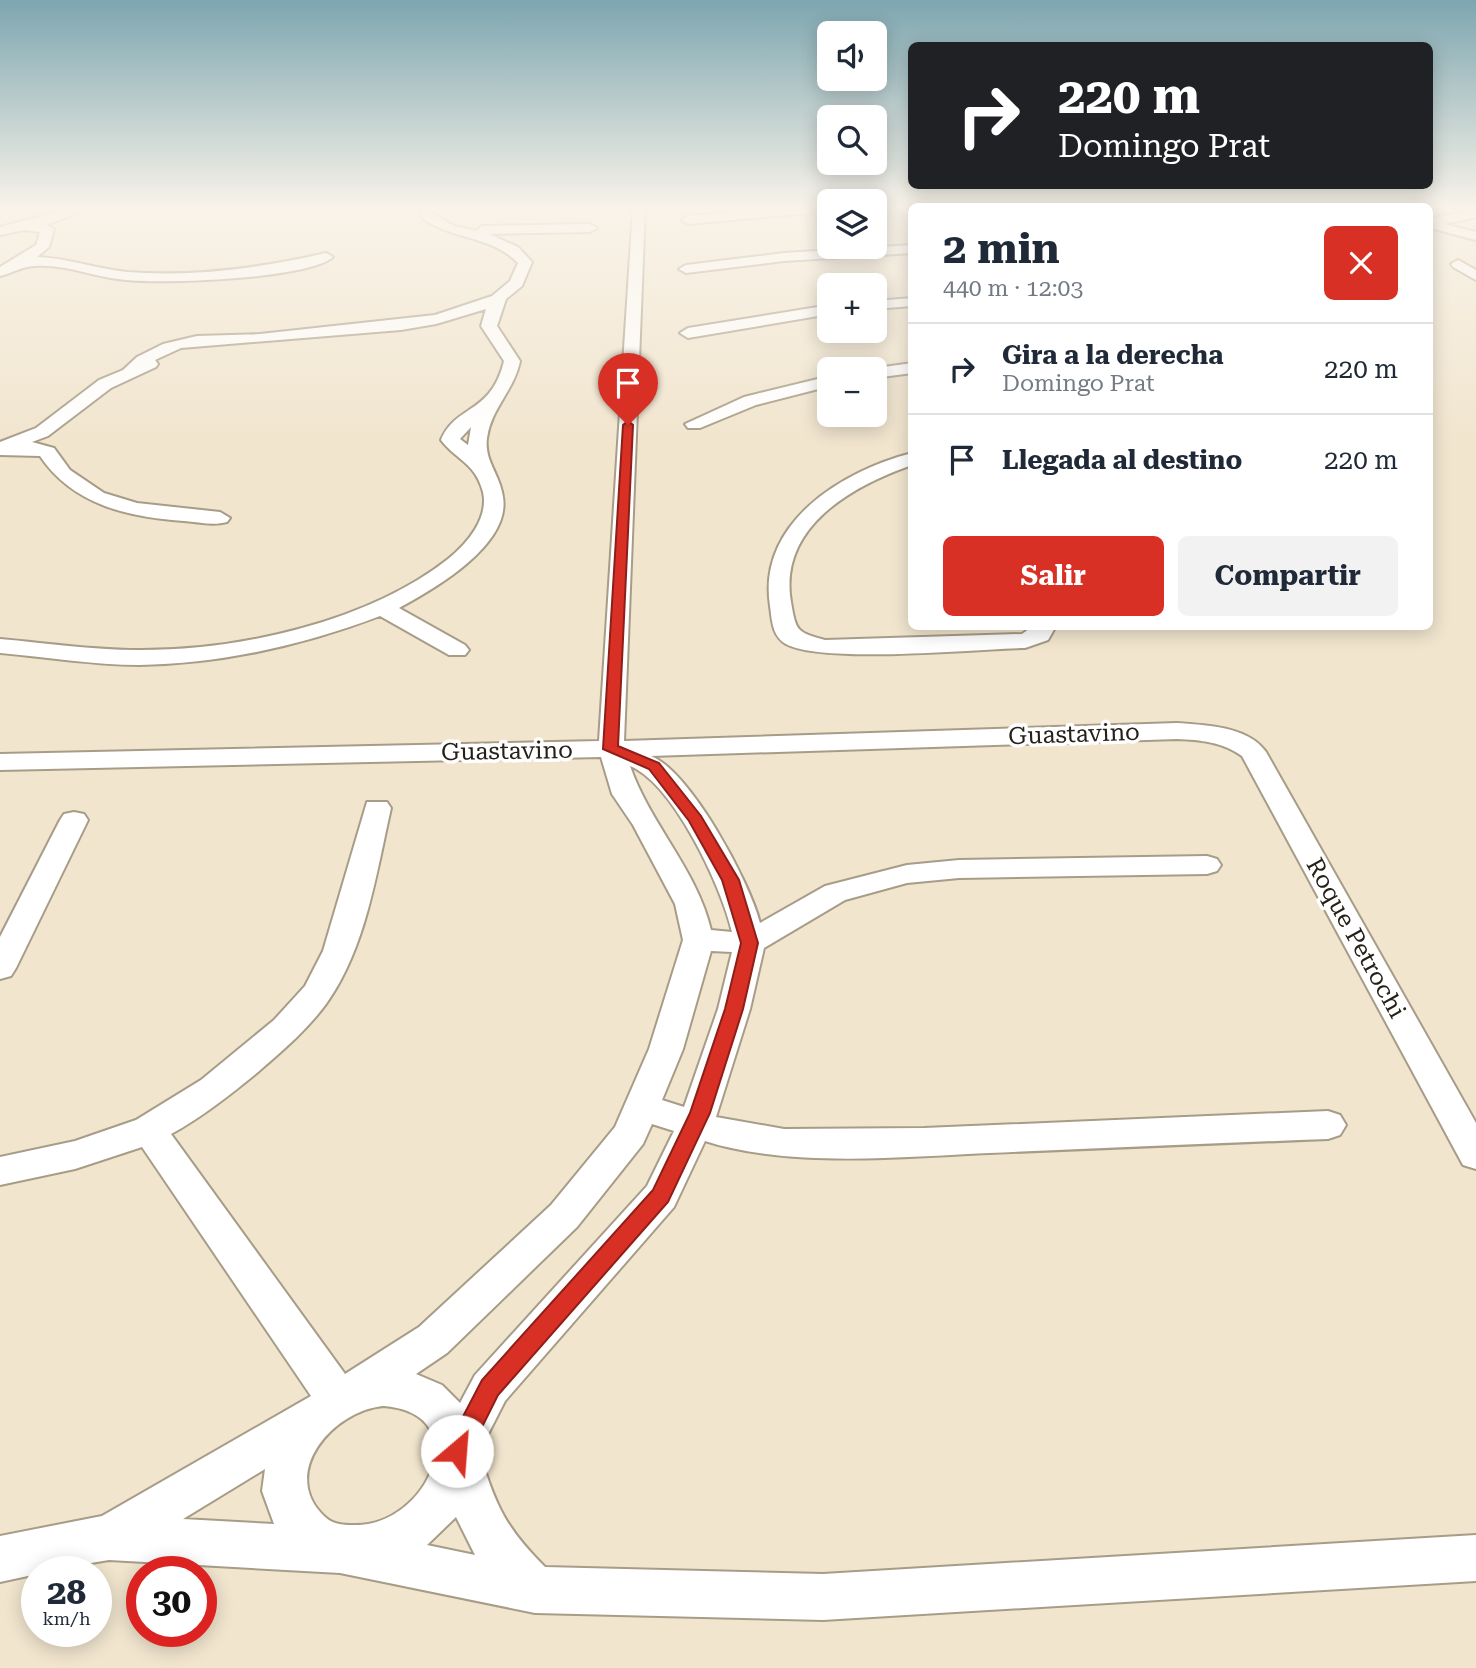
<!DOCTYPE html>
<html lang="es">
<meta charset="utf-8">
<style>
:root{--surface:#fff;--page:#f2f2f3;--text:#1f2937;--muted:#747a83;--line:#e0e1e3;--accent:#d93025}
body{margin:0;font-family:"Roboto Serif",serif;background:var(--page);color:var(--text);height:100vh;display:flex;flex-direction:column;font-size:26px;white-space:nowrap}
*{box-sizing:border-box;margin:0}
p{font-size:23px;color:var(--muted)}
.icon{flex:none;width:38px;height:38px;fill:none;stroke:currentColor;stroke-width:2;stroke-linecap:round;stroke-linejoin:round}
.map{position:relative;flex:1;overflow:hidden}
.drawer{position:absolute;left:908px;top:203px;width:525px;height:427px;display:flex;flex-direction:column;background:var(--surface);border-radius:10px;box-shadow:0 4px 18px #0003}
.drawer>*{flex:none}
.banner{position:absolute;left:908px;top:42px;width:525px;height:147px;border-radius:10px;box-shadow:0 4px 18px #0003;background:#202124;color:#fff;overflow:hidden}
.controls{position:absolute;left:817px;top:21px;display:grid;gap:14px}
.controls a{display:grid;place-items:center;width:70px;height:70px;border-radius:10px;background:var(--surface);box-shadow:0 4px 18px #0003;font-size:35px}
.speed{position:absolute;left:21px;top:1556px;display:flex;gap:14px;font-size:35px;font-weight:700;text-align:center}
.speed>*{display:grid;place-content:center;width:91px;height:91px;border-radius:50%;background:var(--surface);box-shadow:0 4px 18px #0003;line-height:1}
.speed small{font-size:18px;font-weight:400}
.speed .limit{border:10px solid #d22;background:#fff;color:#111}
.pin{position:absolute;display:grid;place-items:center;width:60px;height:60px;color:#fff;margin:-72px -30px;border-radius:50% 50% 50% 0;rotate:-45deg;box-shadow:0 0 7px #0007}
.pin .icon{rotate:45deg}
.me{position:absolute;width:77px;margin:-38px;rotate:27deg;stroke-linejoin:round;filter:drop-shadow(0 0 5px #0008)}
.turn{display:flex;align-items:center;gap:24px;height:147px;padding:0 35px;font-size:32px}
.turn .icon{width:91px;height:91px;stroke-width:2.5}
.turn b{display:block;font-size:49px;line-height:60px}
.round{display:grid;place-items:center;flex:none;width:74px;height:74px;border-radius:10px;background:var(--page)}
.head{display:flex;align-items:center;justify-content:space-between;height:119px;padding:0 35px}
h1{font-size:42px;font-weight:700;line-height:52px}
.primary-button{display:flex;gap:14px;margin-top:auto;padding:14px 35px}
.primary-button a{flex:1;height:80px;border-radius:10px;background:var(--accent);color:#fff;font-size:28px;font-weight:700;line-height:80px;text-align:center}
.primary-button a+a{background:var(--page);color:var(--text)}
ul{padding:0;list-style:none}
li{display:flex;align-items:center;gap:21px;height:91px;padding:0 35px;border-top:2px solid var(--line)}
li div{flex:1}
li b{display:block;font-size:26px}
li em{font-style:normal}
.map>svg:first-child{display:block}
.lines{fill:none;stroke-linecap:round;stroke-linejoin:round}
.street-casing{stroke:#a79c87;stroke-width:4}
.street{fill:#fff;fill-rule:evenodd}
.route{fill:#d93025;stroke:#8d1f18;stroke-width:2}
.labels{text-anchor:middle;stroke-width:7;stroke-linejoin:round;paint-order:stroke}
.street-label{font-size:24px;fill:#252018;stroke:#fff}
</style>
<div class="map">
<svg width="1476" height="1668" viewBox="0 0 1476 1668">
<rect width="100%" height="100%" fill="#f1e5ce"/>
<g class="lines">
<defs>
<g id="street">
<path d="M73,208H91L46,225L54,229L49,247L37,257C68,258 97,269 127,272C195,277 261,268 326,253L333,257C308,279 163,284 126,280C96,278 67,264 36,266C22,266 13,273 0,276V267L36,245L40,232L24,230L0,235V227Z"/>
<path d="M421,208H433V214L454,226L476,231L482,226L590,224L597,228L590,232L489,234L518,247L532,262L522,286L506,299L497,326L520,361C514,391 491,408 487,438C484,461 500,474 503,497C511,545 434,589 399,608L465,645L469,650L465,655H449L380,616C304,645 220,664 139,665C93,665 46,657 0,653V639C46,643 91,650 137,650C238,651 368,622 448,559C467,544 489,518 483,492C475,462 457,461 441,440C456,404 491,415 504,361L481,326L486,309L436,324L401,330L181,348L155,360L158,364L156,367L111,388L48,436L32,442L54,448L70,470L104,493L137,503L220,512L230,518L227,522C213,526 198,522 184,521C128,517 73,505 40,456L0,455V442L36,428L99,380L123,370L137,357L163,344L197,336L260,334L435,315L492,296L510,281L518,263C491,235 452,240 422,218ZM471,427L468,445L460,439Z"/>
<path d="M633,208H645L624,741L1177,723C1205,725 1248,726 1266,752L1476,1123V1169L1463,1165L1242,756C1222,742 1201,740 1177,739L651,756C690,771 750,882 760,923L825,886L907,865L959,860L1207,856L1217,859L1221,865L1217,871L1207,874L959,878L907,883L845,900L764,948L750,1009L716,1117L784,1129L924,1128L1328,1111L1340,1115L1346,1125L1340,1135L1328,1139C1215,1143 1102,1148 989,1153C900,1157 789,1168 705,1141L674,1207L505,1401L479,1452C496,1506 505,1527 545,1567L823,1574L1476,1535V1581L823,1620L535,1613L340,1573L109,1560L37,1572V1574L0,1582V1536L102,1516L311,1396L142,1147L75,1169L0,1185V1157L75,1141L136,1120L201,1080L274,1020L305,986L323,951L367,802H387L391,808C376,874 366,948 326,1004C307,1030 282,1051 258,1072C231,1094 202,1117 171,1134L345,1374L419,1327L551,1205L615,1127L649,1049L683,940L675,904L633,825L612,794L601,757L0,770V754L599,741ZM630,766C673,783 722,887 732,932L711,930C697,870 650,824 630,766ZM711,951L732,952L718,1009L684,1107L662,1100L683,1049ZM652,1124L674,1131L647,1186L475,1375L460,1403L442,1385L416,1374L447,1353L577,1227L643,1144ZM384,1406C478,1414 427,1526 355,1525C344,1525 334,1525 325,1517C278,1474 333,1410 384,1406ZM265,1469L262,1491L274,1524L183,1519ZM456,1517L475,1555L427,1545Z"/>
<path d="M778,208H830V211L688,224L682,220L688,216Z"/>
<path d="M1476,209V217L1444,224L1476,232V240L1430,228V219Z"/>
<path d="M912,245V253L784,261L686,273L679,269L686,265L784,253Z"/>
<path d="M1458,260L1476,270V280L1453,267L1451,264Z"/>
<path d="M912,298V306L875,309V301Z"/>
<path d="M830,305V314L688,338L680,333L688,328Z"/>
<path d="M912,363V373L875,378V369H870Z"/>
<path d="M830,376V386L756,405L700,428H688L685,424L744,397Z"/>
<path d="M912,453V465C852,486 778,527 791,602C796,631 796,632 825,640L1022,634L1033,626H1056L1048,640L1025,648C976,649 823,664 786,644C772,636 772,620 770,606C757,523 842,471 912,453Z"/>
<path d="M74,812L84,814L88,820L16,968L11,976L0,979V937L60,820L64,814Z"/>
</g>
</defs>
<!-- street casing -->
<use href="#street" class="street-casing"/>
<!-- street -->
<use href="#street" class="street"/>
</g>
<!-- sky -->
<linearGradient id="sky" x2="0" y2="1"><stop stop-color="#7da6b0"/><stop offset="0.47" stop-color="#f9f3e9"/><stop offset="1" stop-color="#f9f3e9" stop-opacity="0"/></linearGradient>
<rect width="1476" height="442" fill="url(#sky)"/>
<!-- route -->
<path class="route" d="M628,421L633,425L618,746L659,763L701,816L739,880L758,943L743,1009L710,1113L668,1202L498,1395L466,1459L457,1463L449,1459L445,1451L482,1380L653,1190L690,1113L725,1009L741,943L722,880L689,821L649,769L603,749L623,425Z"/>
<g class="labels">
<!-- street labels -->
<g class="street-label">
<text transform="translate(1074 734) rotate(-2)" y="8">Guastavino</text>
<text transform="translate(507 751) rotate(-1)" y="8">Guastavino</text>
<text transform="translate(1356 938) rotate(61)" y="8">Roque Petrochi</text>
</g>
</g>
</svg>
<div class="controls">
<a><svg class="icon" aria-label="sound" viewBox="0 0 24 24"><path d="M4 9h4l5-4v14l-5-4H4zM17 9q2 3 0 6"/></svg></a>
<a><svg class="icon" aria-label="search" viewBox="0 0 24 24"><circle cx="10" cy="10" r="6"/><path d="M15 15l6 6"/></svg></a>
<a><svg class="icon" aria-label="layers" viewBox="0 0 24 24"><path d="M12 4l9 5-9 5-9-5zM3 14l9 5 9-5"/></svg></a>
<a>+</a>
<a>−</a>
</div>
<div class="speed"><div>28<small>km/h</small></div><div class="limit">30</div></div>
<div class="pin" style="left:628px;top:425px;background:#d93025"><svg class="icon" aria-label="arrive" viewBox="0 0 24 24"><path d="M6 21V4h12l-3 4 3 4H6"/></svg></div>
<svg class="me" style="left:457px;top:1451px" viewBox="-20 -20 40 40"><circle r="19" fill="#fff"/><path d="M0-13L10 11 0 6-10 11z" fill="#d93025"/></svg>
<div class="banner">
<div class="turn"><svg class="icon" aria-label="right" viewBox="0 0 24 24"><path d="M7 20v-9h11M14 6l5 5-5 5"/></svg><div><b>220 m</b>Domingo Prat</div></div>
</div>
<section class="drawer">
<div class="head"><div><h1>2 min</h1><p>440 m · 12:03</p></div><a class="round" style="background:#d93025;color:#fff"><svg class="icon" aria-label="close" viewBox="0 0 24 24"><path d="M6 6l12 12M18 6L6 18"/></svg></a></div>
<ul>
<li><svg class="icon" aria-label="right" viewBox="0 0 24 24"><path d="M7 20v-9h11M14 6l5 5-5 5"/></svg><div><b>Gira a la derecha</b><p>Domingo Prat</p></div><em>220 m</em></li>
<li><svg class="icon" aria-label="arrive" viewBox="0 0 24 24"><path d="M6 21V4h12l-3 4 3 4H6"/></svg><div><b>Llegada al destino</b></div><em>220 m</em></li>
</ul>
<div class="primary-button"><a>Salir</a><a>Compartir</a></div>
</section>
</div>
